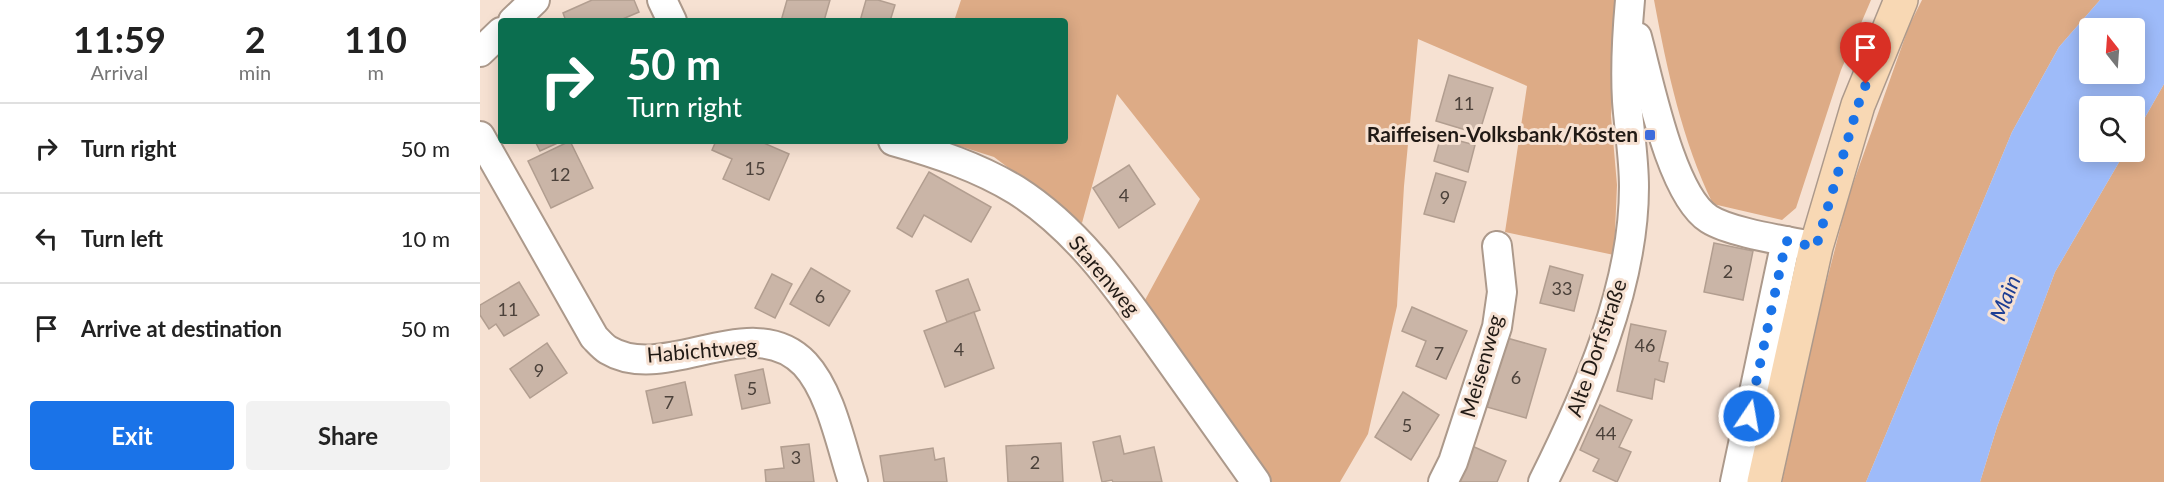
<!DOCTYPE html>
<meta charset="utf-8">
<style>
:root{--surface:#fff;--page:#f2f2f2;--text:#222;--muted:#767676;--line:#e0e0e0;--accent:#1a73e8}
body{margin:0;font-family:Lato,sans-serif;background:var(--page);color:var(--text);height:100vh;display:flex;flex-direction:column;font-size:22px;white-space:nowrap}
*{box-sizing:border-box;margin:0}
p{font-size:20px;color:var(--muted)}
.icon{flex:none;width:33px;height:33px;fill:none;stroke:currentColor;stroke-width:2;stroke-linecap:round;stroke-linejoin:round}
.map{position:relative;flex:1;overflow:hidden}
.drawer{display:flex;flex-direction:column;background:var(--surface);width:480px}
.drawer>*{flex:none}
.banner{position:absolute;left:18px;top:18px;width:570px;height:126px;border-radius:6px;box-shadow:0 3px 15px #0003;background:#0b6e4f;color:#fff;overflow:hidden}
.needle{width:39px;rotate:343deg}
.tools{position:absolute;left:1599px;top:18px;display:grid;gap:12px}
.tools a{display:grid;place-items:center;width:66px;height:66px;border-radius:6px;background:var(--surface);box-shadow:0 3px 15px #0003;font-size:30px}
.pin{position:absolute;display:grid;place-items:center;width:51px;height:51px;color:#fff;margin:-62px -26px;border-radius:50% 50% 50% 0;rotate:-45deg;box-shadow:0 0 6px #0007}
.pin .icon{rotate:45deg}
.me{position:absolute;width:66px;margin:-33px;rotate:12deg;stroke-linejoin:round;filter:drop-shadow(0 0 4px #0008)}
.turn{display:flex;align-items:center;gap:21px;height:126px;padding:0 30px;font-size:27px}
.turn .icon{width:78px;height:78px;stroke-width:2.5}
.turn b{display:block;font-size:42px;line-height:51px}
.eta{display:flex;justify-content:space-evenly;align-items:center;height:102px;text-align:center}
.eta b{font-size:36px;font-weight:700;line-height:42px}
.primary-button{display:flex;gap:12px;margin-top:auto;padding:12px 30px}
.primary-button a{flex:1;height:69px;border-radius:6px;background:var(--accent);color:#fff;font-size:24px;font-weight:700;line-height:69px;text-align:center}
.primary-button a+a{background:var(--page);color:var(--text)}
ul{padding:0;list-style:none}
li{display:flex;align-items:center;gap:18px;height:90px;padding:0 30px;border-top:2px solid var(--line)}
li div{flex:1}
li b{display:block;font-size:22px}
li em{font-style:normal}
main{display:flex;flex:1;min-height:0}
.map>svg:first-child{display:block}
.green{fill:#ddab86}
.water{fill:#9ebbf9;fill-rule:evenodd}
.building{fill:#cab5a7;stroke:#b29e90;stroke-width:1.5}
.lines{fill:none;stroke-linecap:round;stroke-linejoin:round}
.street-casing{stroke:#ac998b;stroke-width:32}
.secondary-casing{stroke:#ac998b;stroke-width:36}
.street{stroke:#fff;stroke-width:28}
.secondary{stroke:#f8d8b4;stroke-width:33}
.route{stroke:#1a73e8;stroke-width:10;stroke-dasharray:0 18}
.poi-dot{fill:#3d6bdc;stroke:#f6e1d2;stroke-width:2}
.labels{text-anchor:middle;stroke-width:6;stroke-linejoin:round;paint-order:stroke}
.number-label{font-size:18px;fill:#4b413a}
.poi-label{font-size:21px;font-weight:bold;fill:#211a15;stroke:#f6e1d2;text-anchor:end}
.street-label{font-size:21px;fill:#211a15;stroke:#f6e1d2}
.water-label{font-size:22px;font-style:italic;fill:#1d3e94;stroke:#f6e1d2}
</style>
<main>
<section class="drawer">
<div class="eta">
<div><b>11:59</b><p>Arrival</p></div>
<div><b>2</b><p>min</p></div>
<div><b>110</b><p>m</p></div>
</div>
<ul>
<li><svg class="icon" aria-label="right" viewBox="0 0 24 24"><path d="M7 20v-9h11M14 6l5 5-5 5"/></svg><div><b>Turn right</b></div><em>50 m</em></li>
<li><svg class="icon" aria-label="left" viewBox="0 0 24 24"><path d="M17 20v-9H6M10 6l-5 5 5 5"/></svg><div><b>Turn left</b></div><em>10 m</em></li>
<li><svg class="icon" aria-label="arrive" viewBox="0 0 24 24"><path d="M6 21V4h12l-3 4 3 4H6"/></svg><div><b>Arrive at destination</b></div><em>50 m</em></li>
</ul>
<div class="primary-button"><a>Exit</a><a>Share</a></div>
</section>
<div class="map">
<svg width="1684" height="482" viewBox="0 0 1684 482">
<rect width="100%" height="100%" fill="#f6e1d2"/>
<!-- green -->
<g class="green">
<path d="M481,0H1139L1131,116L1137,185L1134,255L1025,232L1047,86L938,39L924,186L917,306L888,434L860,482H790L665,300L720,199L637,94L602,223L514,157L464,141H585V21H474Z"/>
<path d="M1174,0H1391L1361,70L1316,208L1302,220L1233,204C1202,140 1187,70 1174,0Z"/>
<path d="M1442,0H1620L1579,47L1532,132L1386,482H1302L1338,315L1368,198L1429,26Z"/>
<path d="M1684,84V482H1500L1517,427L1575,272L1645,152H1654L1655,135Z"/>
</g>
<!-- water -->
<path class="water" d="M1620,0H1684V84L1655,135L1654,106H1610V152H1645L1575,272L1517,427L1500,482H1386L1532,132L1579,47ZM1610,28H1654V74H1610Z"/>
<!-- building -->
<g class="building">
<path d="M112,0H154L159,12L138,21H86L83,13Z"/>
<path d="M307,0H350L344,21H301Z"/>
<path d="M386,0H398L415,5L410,21H380Z"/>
<path d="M969,75L1013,88L999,134L956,121Z"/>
<path d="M961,136L995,145L988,172L954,161Z"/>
<path d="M55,141H82L60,151Z"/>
<path d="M90,141L113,188L71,208L48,161Z"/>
<path d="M236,141H279L309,154L289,200L243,179L252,159L232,150Z"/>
<path d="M649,165L675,204L639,228L613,188Z"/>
<path d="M449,172L511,207L491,242L444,215L432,237L417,228Z"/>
<path d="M956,173L986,182L974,222L944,214Z"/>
<path d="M1234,243L1273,251L1263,300L1224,292Z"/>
<path d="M1070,266L1103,275L1094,311L1060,303Z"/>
<path d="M331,268L370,291L349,326L310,304Z"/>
<path d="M292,274L312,284L295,318L275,308Z"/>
<path d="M488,279L500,310L467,322L456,291Z"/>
<path d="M39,282L59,315L24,336L16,324L9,329L0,315V305Z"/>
<path d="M932,307L987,331L966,379L936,366L946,341L922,331Z"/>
<path d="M494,312L514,368L465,387L444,331Z"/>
<path d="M1151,324L1186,331L1179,361L1188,363L1184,382L1175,379L1172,399L1137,391Z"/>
<path d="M1027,338L1066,349L1046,418L1007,407Z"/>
<path d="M67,343L87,373L50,398L30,369Z"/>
<path d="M283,369L290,403L262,409L255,375Z"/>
<path d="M205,382L212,415L173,423L166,391Z"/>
<path d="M923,392L959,415L931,460L895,437Z"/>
<path d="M1120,405L1152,420L1139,447L1151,452L1137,482L1113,471L1119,459L1100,450Z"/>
<path d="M640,436L644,454L674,447L682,482H633L632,480L622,482L613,442Z"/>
<path d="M581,443L583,482H528L526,446Z"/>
<path d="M329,444L334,482H286L285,470L304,468L301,447Z"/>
<path d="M992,446L1026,461L1017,482H976Z"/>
<path d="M453,448L455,460L464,458L467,482H404L400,456Z"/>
</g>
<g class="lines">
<defs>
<g id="street">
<path d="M182,0L192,21"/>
<path d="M33,21L55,0"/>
<path d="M1157,37C1169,81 1191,195 1229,219C1251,233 1308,241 1336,247"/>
<path d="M0,52L21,32"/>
<path d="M0,136L114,337C118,341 123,347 128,350C186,385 272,308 325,364C351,392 361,446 373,482"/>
<path d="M413,141C456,153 498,167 536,190C599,230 641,292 683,351C714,395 745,438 776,482"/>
<path d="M963,482L973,462L1017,327L1022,292L1017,246"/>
<path d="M1063,482C1107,394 1154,287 1154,187C1154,158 1149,129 1147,101C1145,67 1147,33 1150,0"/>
<path d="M1255,482L1306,241"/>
</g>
<path id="secondary" d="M1284,482L1336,247L1378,105L1421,0"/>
</defs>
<!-- street casing -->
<use href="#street" class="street-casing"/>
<!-- secondary casing -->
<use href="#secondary" class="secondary-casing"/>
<!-- street -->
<use href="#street" class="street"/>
<!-- secondary -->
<use href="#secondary" class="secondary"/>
</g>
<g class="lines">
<!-- route -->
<path class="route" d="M1269,416L1306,241L1336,247L1378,105L1386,84"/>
</g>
<!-- markers -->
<rect class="poi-dot" x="1164" y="129" width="12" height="12" rx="3"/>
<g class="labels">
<!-- number labels -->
<g class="number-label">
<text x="984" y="110">11</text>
<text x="275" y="175">15</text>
<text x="80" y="181">12</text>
<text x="644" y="202">4</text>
<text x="965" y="204">9</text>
<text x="1248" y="278">2</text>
<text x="1082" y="295">33</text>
<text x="340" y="303">6</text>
<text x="28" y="316">11</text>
<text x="1165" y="352">46</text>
<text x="479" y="356">4</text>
<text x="959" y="360">7</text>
<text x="59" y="377">9</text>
<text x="1036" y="384">6</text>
<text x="272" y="395">5</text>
<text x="189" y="409">7</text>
<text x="927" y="432">5</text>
<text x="1126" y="440">44</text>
<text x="316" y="464">3</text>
<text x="555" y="469">2</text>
</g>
<!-- poi labels -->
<g class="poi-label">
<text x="1158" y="142">Raiffeisen-Volksbank/Kösten</text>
</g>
<!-- street labels -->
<g class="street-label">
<text transform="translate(624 276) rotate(50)" y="7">Starenweg</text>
<text transform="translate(1117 348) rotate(-71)" y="7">Alte Dorfstraße</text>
<text transform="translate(222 351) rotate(-5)" y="7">Habichtweg</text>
<text transform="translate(1002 366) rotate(-74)" y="7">Meisenweg</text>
</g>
<!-- water labels -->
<g class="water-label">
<text transform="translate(1525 298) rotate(-69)" y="8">Main</text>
</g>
</g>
</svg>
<div class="tools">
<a><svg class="needle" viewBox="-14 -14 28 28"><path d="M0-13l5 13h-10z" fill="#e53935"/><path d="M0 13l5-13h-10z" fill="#767676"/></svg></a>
<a><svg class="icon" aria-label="search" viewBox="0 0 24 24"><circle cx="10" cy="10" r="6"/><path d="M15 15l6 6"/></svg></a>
</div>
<div class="pin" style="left:1386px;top:84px;background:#d93025"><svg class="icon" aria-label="arrive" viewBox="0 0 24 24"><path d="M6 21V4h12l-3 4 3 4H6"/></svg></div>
<svg class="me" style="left:1269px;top:416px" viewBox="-20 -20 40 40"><circle r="17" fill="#1a73e8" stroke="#fff" stroke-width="3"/><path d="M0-11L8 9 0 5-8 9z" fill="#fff"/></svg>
<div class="banner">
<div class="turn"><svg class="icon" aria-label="right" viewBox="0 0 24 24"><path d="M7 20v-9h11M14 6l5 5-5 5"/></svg><div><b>50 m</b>Turn right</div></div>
</div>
</div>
</main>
